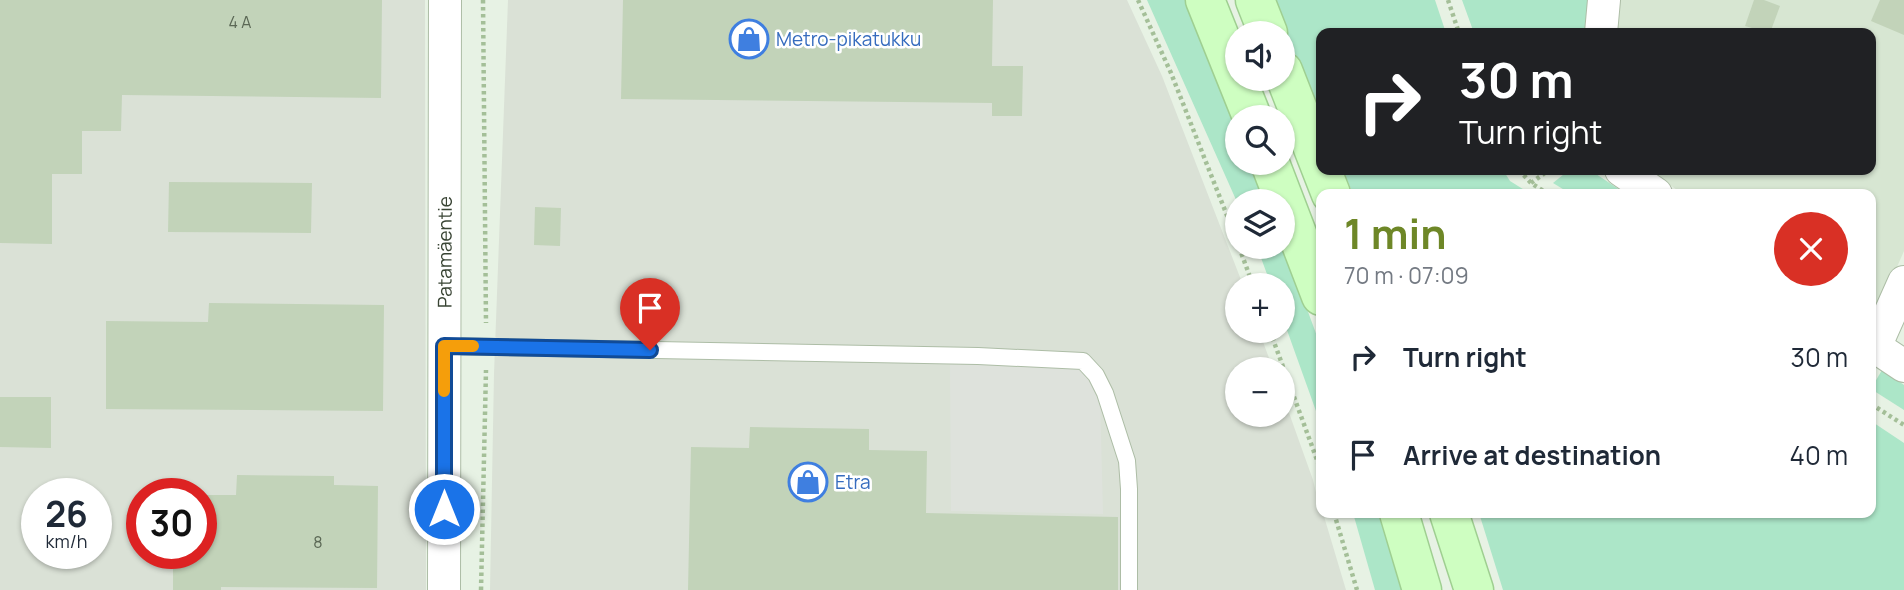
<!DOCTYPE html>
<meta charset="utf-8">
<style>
:root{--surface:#fff;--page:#f6f6f7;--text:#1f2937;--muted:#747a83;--accent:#6e8727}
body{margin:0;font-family:Manrope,sans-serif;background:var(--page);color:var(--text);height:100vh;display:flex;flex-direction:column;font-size:26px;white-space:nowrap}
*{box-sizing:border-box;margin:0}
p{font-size:23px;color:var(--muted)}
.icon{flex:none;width:38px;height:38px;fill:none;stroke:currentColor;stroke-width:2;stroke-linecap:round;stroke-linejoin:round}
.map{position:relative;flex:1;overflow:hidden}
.drawer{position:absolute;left:1316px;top:189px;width:560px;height:329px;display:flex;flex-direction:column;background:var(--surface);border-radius:14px;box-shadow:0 2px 5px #0004}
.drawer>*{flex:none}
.hud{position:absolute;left:1316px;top:28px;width:560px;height:147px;border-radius:14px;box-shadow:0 2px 5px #0004;background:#202124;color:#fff;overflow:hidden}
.buttons{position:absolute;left:1225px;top:21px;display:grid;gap:14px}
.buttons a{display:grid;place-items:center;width:70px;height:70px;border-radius:50%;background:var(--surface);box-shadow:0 2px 5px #0004;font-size:35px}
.speed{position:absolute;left:21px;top:478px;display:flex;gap:14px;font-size:35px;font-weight:700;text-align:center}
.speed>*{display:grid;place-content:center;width:91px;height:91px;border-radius:50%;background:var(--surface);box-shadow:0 2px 5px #0004;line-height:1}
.speed small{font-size:18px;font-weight:400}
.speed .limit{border:10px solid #d22;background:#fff;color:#111}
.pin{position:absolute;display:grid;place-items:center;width:60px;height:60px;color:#fff;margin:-72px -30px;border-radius:50% 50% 50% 0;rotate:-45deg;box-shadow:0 0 7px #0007}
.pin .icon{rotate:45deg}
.me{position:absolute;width:77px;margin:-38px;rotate:0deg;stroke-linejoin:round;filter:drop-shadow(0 0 5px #0008)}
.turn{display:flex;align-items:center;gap:24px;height:147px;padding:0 28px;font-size:32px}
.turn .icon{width:91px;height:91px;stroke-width:2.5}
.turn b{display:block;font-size:49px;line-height:60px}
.round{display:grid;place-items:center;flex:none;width:74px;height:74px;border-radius:37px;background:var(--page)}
.summary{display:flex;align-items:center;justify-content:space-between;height:119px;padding:0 28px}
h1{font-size:42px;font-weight:700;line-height:52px;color:var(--accent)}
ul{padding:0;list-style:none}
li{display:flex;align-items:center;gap:21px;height:98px;padding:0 28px}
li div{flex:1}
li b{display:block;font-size:26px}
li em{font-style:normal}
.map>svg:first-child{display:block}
.residential{fill:#d7e6d2}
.industrial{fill:#dae1d6;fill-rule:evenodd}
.green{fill:#ace6c8}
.parking{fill:#dee2dc}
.building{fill:#c2d3b9}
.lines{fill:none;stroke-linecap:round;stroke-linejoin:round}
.service-casing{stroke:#adbda6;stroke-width:18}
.minor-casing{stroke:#adbda6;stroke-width:34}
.secondary-casing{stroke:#9fcf91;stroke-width:41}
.path{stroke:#a4bf98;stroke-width:4.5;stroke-dasharray:3.5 3.5;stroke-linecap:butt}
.service{stroke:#fff;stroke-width:16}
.minor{stroke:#fff;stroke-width:32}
.secondary{stroke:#cefec1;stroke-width:38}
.route-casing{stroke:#114b97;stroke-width:18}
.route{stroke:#1a73e8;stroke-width:12}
.slow{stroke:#f59e0b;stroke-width:12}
.labels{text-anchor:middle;stroke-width:5;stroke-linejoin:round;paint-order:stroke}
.number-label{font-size:16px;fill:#5b6855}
.shop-label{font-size:19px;fill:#366cbe;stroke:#fff;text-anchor:start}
.street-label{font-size:19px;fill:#394434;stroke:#fff}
</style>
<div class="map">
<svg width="1904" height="590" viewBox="0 0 1904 590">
<rect width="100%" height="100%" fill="#e7f2e4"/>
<!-- residential -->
<path class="residential" d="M1618,0H1904V251L1871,326V194H1683L1648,170H1871V33H1615Z"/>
<!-- industrial -->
<g class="industrial">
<path d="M0,0H425L426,590H0ZM37,494H96V553H37ZM142,494H201V553H142Z"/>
<path d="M508,0H1127L1162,76L1243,285H1237V331H1259L1273,369H1237V415H1283V396L1313,480L1321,513H1323L1346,590H490L494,374Z"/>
</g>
<!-- green -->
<g class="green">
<path d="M1147,0H1185L1237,130V163H1250L1266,201L1237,202Z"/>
<path d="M1273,0H1435L1446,33H1321V117Z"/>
<path d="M1462,0H1593L1590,33H1474Z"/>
<path d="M1343,170H1503L1510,181L1531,194H1353Z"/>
<path d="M1569,170H1590L1626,194H1571L1553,183Z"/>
<path d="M1283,244L1321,347V425L1283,319V285H1271L1257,247H1283Z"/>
<path d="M1882,370L1904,385V410L1871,389Z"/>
<path d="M1871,421L1904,443V590H1503L1479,513H1871Z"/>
<path d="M1353,513H1383L1407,590H1375Z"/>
</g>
<!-- parking -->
<path class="parking" d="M950,364L1078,366L1091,379L1100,395L1103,514L951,511Z"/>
<!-- building -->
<g class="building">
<path d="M0,0H382L381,98L122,95L121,131H82V174H52V244L0,243Z"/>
<path d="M623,0H993L992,66H1023L1022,116H992V103L621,99Z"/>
<path d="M1754,0H1764L1780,6L1770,33L1745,26Z"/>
<path d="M1880,0H1904V35L1871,21Z"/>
<path d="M169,182L312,183L311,233L168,232Z"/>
<path d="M535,207L561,208L560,246L534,245Z"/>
<path d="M209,303L384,305L383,411L106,409V321L208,322Z"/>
<path d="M0,397H51V448L0,447Z"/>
<path d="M750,427L869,429V450L927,451L926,513L1118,517V590H688L691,447L749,448Z"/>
<path d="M237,475L334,476V485L378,486L377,588L221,587V590H173V553H201V495H236Z"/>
</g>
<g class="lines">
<defs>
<path id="service" d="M444,346L978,356L1083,361L1096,375L1105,393L1127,461L1129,489V590"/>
<g id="minor">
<path d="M1601,33L1604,0"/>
<path d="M1621,170L1656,194"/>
<path d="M1871,344L1904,366"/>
<path d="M1875,347L1904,282"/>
<path id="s1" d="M444,590L445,0"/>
</g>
<g id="secondary">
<path d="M1205,0L1252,117"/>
<path d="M1255,0L1268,33"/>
<path d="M1283,71L1331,194"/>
<path d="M1270,163L1321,296"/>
<path d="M1399,513L1422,590"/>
<path d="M1449,513L1474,590"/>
</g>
</defs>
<!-- service casing -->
<use href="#service" class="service-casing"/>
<!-- minor casing -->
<use href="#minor" class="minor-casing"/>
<!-- secondary casing -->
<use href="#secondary" class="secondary-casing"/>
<!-- path -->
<g class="path">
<path d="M483,0L486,323"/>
<path d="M1138,0L1171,73L1237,241"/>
<path d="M1448,0L1459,33"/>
<path d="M1519,170L1531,183L1548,194"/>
<path d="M1531,183L1549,170"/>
<path d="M1239,247L1253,285"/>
<path d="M1270,331L1321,471"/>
<path d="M1871,404L1904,425"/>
<path d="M1334,513L1357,590"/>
<path d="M481,590L486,370"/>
</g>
<!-- service -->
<use href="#service" class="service"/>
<!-- minor -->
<use href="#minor" class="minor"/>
<!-- secondary -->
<use href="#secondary" class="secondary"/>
</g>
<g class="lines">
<defs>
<path id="route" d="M444,509V346L650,350"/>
</defs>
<!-- route casing -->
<use href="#route" class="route-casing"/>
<!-- route -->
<use href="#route" class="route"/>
<!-- slow -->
<path class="slow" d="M444,391V346H473"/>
</g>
<!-- icons -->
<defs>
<symbol id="shop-ring" viewBox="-11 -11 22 22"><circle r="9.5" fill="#fff" stroke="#3f7fe0" stroke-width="1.5"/><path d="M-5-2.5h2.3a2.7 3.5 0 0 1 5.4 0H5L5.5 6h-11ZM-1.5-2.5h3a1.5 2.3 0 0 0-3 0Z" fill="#3f7fe0"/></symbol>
</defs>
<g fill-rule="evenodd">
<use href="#shop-ring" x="727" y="17" width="44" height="44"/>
<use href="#shop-ring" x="786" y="460" width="44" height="44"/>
</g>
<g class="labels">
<!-- number labels -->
<g class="number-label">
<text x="240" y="28">4 A</text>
<text x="318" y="548">8</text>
</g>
<!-- shop labels -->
<g class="shop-label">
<text x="776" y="46">Metro-pikatukku</text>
<text x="835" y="489">Etra</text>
</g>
<!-- street labels -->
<g class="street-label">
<text dy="7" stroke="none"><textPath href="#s1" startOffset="338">Patamäentie</textPath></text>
</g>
</g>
</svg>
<div class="buttons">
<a><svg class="icon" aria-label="sound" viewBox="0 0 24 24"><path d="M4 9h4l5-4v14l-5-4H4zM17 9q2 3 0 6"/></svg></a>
<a><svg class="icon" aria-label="search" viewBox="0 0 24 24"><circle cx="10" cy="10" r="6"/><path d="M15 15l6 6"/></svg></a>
<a><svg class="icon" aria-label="layers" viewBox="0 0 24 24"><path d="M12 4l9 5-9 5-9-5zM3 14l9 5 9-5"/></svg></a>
<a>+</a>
<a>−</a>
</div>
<div class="speed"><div>26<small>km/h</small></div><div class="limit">30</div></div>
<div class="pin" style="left:650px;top:350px;background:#d93025"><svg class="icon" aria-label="arrive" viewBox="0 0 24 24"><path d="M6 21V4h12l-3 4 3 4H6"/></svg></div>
<svg class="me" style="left:444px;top:509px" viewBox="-20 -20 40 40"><circle r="17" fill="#1a73e8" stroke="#fff" stroke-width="3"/><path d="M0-11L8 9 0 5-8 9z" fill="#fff"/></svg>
<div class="hud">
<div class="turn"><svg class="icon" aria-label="right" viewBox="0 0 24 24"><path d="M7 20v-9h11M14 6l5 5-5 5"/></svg><div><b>30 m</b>Turn right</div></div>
</div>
<section class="drawer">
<div class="summary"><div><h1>1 min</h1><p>70 m · 07:09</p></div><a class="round" style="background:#d93025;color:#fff"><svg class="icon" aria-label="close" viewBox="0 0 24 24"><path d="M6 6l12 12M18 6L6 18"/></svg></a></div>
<ul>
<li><svg class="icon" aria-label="right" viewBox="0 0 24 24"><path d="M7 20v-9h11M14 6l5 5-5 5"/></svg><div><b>Turn right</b></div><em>30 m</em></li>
<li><svg class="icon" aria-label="arrive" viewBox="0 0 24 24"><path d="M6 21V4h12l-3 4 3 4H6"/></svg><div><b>Arrive at destination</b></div><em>40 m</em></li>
</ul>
</section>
</div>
